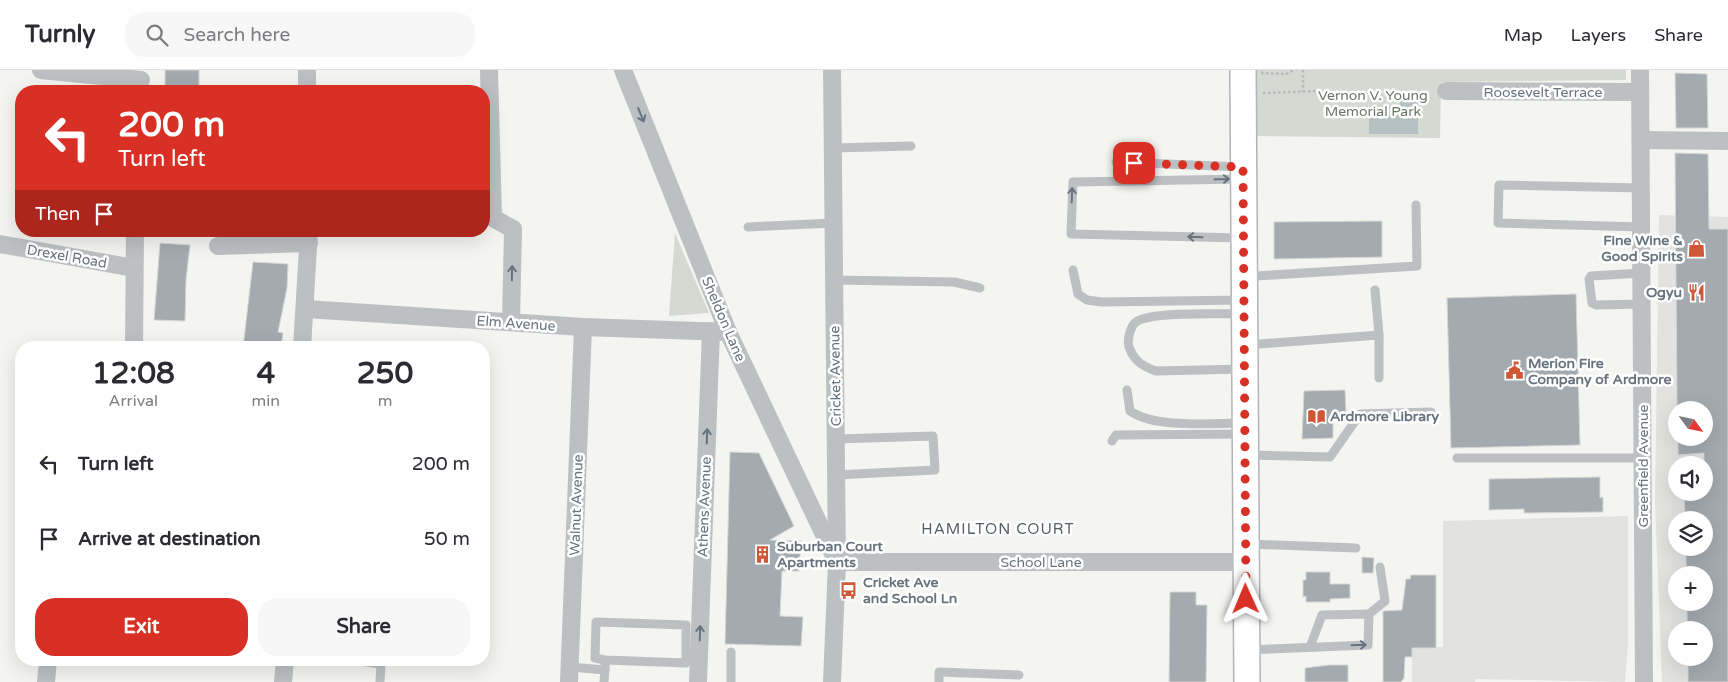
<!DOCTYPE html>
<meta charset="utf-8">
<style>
:root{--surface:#fff;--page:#f7f7f7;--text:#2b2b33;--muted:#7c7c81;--line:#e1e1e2;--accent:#d93025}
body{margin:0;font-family:"Varela Round",sans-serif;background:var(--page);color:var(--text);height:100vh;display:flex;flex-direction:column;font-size:19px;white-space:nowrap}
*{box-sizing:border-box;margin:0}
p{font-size:16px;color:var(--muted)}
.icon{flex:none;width:28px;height:28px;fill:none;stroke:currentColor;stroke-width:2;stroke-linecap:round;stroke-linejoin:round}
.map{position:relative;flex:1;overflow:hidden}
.side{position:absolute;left:15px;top:271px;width:475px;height:325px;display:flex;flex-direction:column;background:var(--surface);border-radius:20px;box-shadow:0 5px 20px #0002}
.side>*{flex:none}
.guide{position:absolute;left:15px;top:15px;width:475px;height:152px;border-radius:20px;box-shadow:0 5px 20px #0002;background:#d93025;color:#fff;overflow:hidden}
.needle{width:32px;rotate:123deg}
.buttons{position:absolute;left:1668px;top:331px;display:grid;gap:10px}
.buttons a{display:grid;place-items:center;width:45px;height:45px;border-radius:50%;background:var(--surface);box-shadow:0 5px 20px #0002;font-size:25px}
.pin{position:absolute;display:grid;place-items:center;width:42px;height:42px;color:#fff;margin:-21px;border-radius:10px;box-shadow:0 2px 8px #0006}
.me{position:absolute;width:55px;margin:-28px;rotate:359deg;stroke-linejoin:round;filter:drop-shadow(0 0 4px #0008)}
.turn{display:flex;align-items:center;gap:18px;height:105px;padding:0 20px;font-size:22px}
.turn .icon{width:65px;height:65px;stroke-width:2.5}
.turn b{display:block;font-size:35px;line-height:42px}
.then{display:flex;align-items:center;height:48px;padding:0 20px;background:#0003;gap:10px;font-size:19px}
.eta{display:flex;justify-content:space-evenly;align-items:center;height:85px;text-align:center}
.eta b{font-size:30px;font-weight:700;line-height:35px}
.action{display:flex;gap:10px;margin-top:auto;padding:10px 20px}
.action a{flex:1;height:58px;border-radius:20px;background:var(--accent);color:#fff;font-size:20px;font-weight:700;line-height:58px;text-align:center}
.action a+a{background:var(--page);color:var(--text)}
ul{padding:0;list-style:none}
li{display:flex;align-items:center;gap:15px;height:75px;padding:0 20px}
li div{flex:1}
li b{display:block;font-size:19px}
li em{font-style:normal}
header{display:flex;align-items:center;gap:30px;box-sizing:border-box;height:70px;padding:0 25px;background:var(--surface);border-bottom:1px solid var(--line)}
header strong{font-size:24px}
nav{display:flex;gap:28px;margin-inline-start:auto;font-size:18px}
.search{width:350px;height:45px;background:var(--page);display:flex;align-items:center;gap:12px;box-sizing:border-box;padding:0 18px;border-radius:20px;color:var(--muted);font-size:19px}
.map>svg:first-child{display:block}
.built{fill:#e2e3e1;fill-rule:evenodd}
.green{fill:#d4d9d1}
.water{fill:#b5c0c3}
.building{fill:#a4abb0;stroke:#d6d6d4}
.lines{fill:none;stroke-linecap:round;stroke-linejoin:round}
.secondary-casing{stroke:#b1b5b9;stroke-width:28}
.path{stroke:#b6b9bb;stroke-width:2.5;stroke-dasharray:2.5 2.5;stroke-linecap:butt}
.lane{stroke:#bcc0c3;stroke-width:9}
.street{stroke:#bcc0c3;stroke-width:18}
.secondary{stroke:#fff;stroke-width:25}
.oneway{stroke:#67747f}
.route{stroke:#d93025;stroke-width:9;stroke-dasharray:0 16.2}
.labels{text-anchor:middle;stroke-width:5;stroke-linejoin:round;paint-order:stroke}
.street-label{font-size:14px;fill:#67747f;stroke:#fff}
.park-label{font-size:14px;fill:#697765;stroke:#fff}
.poi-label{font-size:14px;font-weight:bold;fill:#67747f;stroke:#fff;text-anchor:start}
.neighbourhood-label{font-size:15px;letter-spacing:1px;fill:#545d65;stroke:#fff}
</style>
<header>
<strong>Turnly</strong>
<div class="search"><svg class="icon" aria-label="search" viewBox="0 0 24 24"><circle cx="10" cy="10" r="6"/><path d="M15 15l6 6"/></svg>Search here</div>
<nav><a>Map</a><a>Layers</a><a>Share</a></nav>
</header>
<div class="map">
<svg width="1728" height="612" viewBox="0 0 1728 612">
<rect width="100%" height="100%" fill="#f4f4f1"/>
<!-- built -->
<g class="built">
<path d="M1659,145L1728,147V612H1662L1655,432ZM1676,340H1704V368H1676ZM1676,395H1704V422H1676ZM1676,450H1704V478H1676ZM1676,505H1704V532H1676ZM1676,560H1704V588H1676Z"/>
<path d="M1628,446V574L1625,612L1475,609V612H1412V578L1443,577V451Z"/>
</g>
<!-- green -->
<g class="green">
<path d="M1253,0H1626V10L1441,12L1440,68L1253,66Z"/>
<path d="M675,163L709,243L669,246Z"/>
</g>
<!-- water -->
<path class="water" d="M1418,21V64H1369V36L1400,35V22Z"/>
<!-- building -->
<g class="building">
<path d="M165,0H199V16L165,17Z"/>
<path d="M1675,3L1707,4L1708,58H1676Z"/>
<path d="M1675,83L1708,84L1709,159H1728V612H1688V588H1704V560H1687V532H1704V505H1686V478H1704V450H1685L1684,422H1704V383L1678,385V368H1704V340H1677Z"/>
<path d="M1382,151V187L1274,189V152Z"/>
<path d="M160,173L190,175L186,210L185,251L154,250Z"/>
<path d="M253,192L288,194L287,218L278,262L283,263L281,278H243Z"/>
<path d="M1576,224L1580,375L1451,378L1447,228Z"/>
<path d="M1345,320L1346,343H1333V368L1302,369L1304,321Z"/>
<path d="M730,382L759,383L794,456L770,470L801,471L799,501H782L780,546L803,547L801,576L725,574Z"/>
<path d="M1600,407V428L1603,427V442L1524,443V439L1489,440V409Z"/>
<path d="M1362,487L1374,488L1373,503H1362Z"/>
<path d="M1306,502H1330V514H1350V528L1330,529V532H1306V526L1303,527V510H1306Z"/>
<path d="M1411,505H1436V578H1412V587H1405L1404,608L1401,612H1383V541L1402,540L1406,509H1410Z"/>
<path d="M1170,522H1196V535H1207L1206,612H1169Z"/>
<path d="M1329,595H1348V612H1305V598Z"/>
</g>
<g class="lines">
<defs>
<path id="secondary" d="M1243,0L1247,612"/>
</defs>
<!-- secondary casing -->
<use href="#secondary" class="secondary-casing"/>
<!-- path -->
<g class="path">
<path d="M1303,0V22"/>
<path d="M1261,3L1286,4L1294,0"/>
<path d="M1263,23L1319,21"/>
</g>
<!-- lane -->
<g class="lane">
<path d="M833,78L911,76"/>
<path d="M1116,92L1243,97"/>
<path d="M1641,118L1499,115L1498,153L1642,157"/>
<path d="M748,157L834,153"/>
<path d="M1243,168L1071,164L1073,112L1243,109"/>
<path d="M1073,200L1078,224L1087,230L1102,232L1243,230"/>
<path d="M1642,203L1591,206L1589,209L1592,233L1596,235L1642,234"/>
<path d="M1246,204L1256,206L1417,196L1416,135"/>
<path d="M834,210L954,212L980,218"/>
<path d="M1375,220L1379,265"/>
<path d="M1243,244C1223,244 1150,241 1136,252C1130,256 1127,271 1129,277C1134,291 1142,296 1156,301L1244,299"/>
<path d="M1247,275L1379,265V308"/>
<path d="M1127,320L1130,341C1156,359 1212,353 1244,353"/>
<path d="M836,369L933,366L935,400L836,405"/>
<path d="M1112,371L1116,365L1244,364"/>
<path d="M1247,385L1330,387L1360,344L1431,342"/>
<path d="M1457,388H1643"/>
<path d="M1248,474L1356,478"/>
<path d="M1369,544L1385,531L1380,497"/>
<path d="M1247,580L1368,575L1369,544L1322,545L1310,577"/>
<path d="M352,590L381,594L380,612"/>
<path d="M570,597L605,600L604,612"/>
<path d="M605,600V590L686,593V555L596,552L595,588L605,590"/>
<path d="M731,612V582"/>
<path d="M939,612V602L1019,605"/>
</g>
<!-- street -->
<g class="street">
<path d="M41,0L141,10"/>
<path d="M307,0V21"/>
<path d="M489,0L493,148L513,159L511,252"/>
<path d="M623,0L728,262L837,492H1245"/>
<path d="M1640,0L1644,612"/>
<path d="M1446,21L1640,22"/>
<path d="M1641,70L1728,71"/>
<path d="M0,174L134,198"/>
<path d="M218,176L309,173"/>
<path d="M306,239L583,257L728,262"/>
<path d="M134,278L135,161"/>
<path d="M302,278L309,161"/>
<path d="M46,612L48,590"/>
<path d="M283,612L285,590"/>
<path d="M569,612L583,257"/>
<path d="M698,612L711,261"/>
<path d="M832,612L837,492L832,0"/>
</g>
<!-- secondary -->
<use href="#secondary" class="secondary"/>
</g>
<!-- one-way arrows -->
<defs><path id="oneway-shaft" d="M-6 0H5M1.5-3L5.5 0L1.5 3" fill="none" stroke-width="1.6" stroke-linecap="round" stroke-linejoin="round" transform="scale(1.25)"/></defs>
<g class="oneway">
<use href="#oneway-shaft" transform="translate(641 45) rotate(68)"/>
<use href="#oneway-shaft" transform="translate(1222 109) rotate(-1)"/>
<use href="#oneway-shaft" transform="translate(1072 125) rotate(-88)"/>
<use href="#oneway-shaft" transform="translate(1195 167) rotate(-178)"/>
<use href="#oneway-shaft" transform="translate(512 203) rotate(-89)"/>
<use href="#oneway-shaft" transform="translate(707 366) rotate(-88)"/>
<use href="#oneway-shaft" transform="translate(700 563) rotate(-88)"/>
<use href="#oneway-shaft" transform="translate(1359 575) rotate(-2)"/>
</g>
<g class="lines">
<!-- route -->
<path class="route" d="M1134,93L1243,97L1246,529"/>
</g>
<!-- icons -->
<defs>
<symbol id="shop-bare" viewBox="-9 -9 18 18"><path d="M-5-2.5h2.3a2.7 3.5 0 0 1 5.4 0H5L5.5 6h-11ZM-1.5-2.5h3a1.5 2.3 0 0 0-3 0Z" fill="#ce5737" stroke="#fff" stroke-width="2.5" paint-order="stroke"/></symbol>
<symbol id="restaurant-bare" viewBox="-9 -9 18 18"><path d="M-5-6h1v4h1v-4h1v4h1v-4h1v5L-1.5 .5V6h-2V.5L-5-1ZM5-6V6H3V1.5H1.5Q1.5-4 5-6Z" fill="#ce5737" stroke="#fff" stroke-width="2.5" paint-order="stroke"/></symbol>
<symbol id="civic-bare" viewBox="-9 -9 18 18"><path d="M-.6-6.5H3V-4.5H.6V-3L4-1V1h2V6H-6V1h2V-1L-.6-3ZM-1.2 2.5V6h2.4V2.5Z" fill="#ce5737" stroke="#fff" stroke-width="2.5" paint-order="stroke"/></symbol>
<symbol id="library-bare" viewBox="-9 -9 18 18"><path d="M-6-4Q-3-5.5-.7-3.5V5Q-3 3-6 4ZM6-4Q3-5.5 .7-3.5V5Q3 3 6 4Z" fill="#ce5737" stroke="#fff" stroke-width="2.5" paint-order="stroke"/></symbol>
<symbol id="building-bare" viewBox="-9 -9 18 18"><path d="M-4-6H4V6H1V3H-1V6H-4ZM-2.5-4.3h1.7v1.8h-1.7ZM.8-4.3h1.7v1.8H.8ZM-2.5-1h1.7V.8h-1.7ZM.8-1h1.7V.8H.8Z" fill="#ce5737" stroke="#fff" stroke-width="2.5" paint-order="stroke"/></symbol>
<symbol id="bus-bare" viewBox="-9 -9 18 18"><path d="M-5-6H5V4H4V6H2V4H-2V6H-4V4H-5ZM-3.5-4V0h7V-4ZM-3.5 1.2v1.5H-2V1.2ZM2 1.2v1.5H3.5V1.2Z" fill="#ce5737" stroke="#fff" stroke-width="2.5" paint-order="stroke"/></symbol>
</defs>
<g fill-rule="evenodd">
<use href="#shop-bare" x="1684" y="166" width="25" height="25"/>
<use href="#restaurant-bare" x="1684" y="210" width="25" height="25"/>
<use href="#civic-bare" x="1502" y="288" width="25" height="25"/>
<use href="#library-bare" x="1304" y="334" width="25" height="25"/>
<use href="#building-bare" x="750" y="472" width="25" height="25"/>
<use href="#bus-bare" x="836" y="508" width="25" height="25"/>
</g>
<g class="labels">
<!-- street labels -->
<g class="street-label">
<text x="1543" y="27">Roosevelt Terrace</text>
<text transform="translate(67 186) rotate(10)" y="5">Drexel Road</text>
<text transform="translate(724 249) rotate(67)" y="5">Sheldon Lane</text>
<text transform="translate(516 253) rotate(4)" y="5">Elm Avenue</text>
<text transform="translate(835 306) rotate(-91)" y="5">Cricket Avenue</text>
<text transform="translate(1643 396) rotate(-90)" y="5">Greenfield Avenue</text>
<text transform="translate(576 435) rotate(-88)" y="5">Walnut Avenue</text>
<text transform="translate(704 437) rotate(-88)" y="5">Athens Avenue</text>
<text x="1041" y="497">School Lane</text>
</g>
<!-- park labels -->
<g class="park-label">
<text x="1373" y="30">Vernon V. Young<tspan x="1373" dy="16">Memorial Park</tspan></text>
</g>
<!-- poi labels -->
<g class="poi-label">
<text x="1683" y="175" text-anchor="end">Fine Wine &amp;<tspan x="1683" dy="16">Good Spirits</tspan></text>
<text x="1682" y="227" text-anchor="end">Ogyu</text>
<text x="1528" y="298">Merion Fire<tspan x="1528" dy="16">Company of Ardmore</tspan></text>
<text x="1330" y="351">Ardmore Library</text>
<text x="777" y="481">Suburban Court<tspan x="777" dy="16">Apartments</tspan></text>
<text x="863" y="517">Cricket Ave<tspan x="863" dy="16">and School Ln</tspan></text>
</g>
<!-- neighbourhood labels -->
<g class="neighbourhood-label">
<text x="998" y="464">HAMILTON COURT</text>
</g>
</g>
</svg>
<div class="buttons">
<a><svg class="needle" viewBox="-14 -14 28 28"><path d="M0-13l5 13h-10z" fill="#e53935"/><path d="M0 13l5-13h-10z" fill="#7c7c81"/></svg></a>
<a><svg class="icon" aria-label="sound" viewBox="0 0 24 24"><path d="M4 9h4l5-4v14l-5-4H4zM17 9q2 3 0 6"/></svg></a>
<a><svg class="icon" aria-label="layers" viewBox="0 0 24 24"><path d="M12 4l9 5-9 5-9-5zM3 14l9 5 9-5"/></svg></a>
<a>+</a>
<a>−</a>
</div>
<div class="pin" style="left:1134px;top:93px;background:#d93025"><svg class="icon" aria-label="arrive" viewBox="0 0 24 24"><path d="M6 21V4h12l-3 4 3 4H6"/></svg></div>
<svg class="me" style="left:1246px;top:529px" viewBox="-20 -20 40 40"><path d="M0-17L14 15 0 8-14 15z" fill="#d93025" stroke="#fff" stroke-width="4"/></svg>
<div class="guide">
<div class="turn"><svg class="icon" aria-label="left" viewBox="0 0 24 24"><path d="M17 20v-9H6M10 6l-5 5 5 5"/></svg><div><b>200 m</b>Turn left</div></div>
<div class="then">Then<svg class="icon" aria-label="arrive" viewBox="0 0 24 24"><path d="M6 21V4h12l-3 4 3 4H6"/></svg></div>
</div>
<section class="side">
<div class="eta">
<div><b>12:08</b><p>Arrival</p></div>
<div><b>4</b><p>min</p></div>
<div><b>250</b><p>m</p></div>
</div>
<ul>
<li><svg class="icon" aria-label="left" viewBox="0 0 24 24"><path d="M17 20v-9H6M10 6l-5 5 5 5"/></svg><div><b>Turn left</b></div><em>200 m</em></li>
<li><svg class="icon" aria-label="arrive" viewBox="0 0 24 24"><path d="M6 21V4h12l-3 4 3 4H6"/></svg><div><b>Arrive at destination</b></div><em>50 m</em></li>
</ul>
<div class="action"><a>Exit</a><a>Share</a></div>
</section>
</div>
